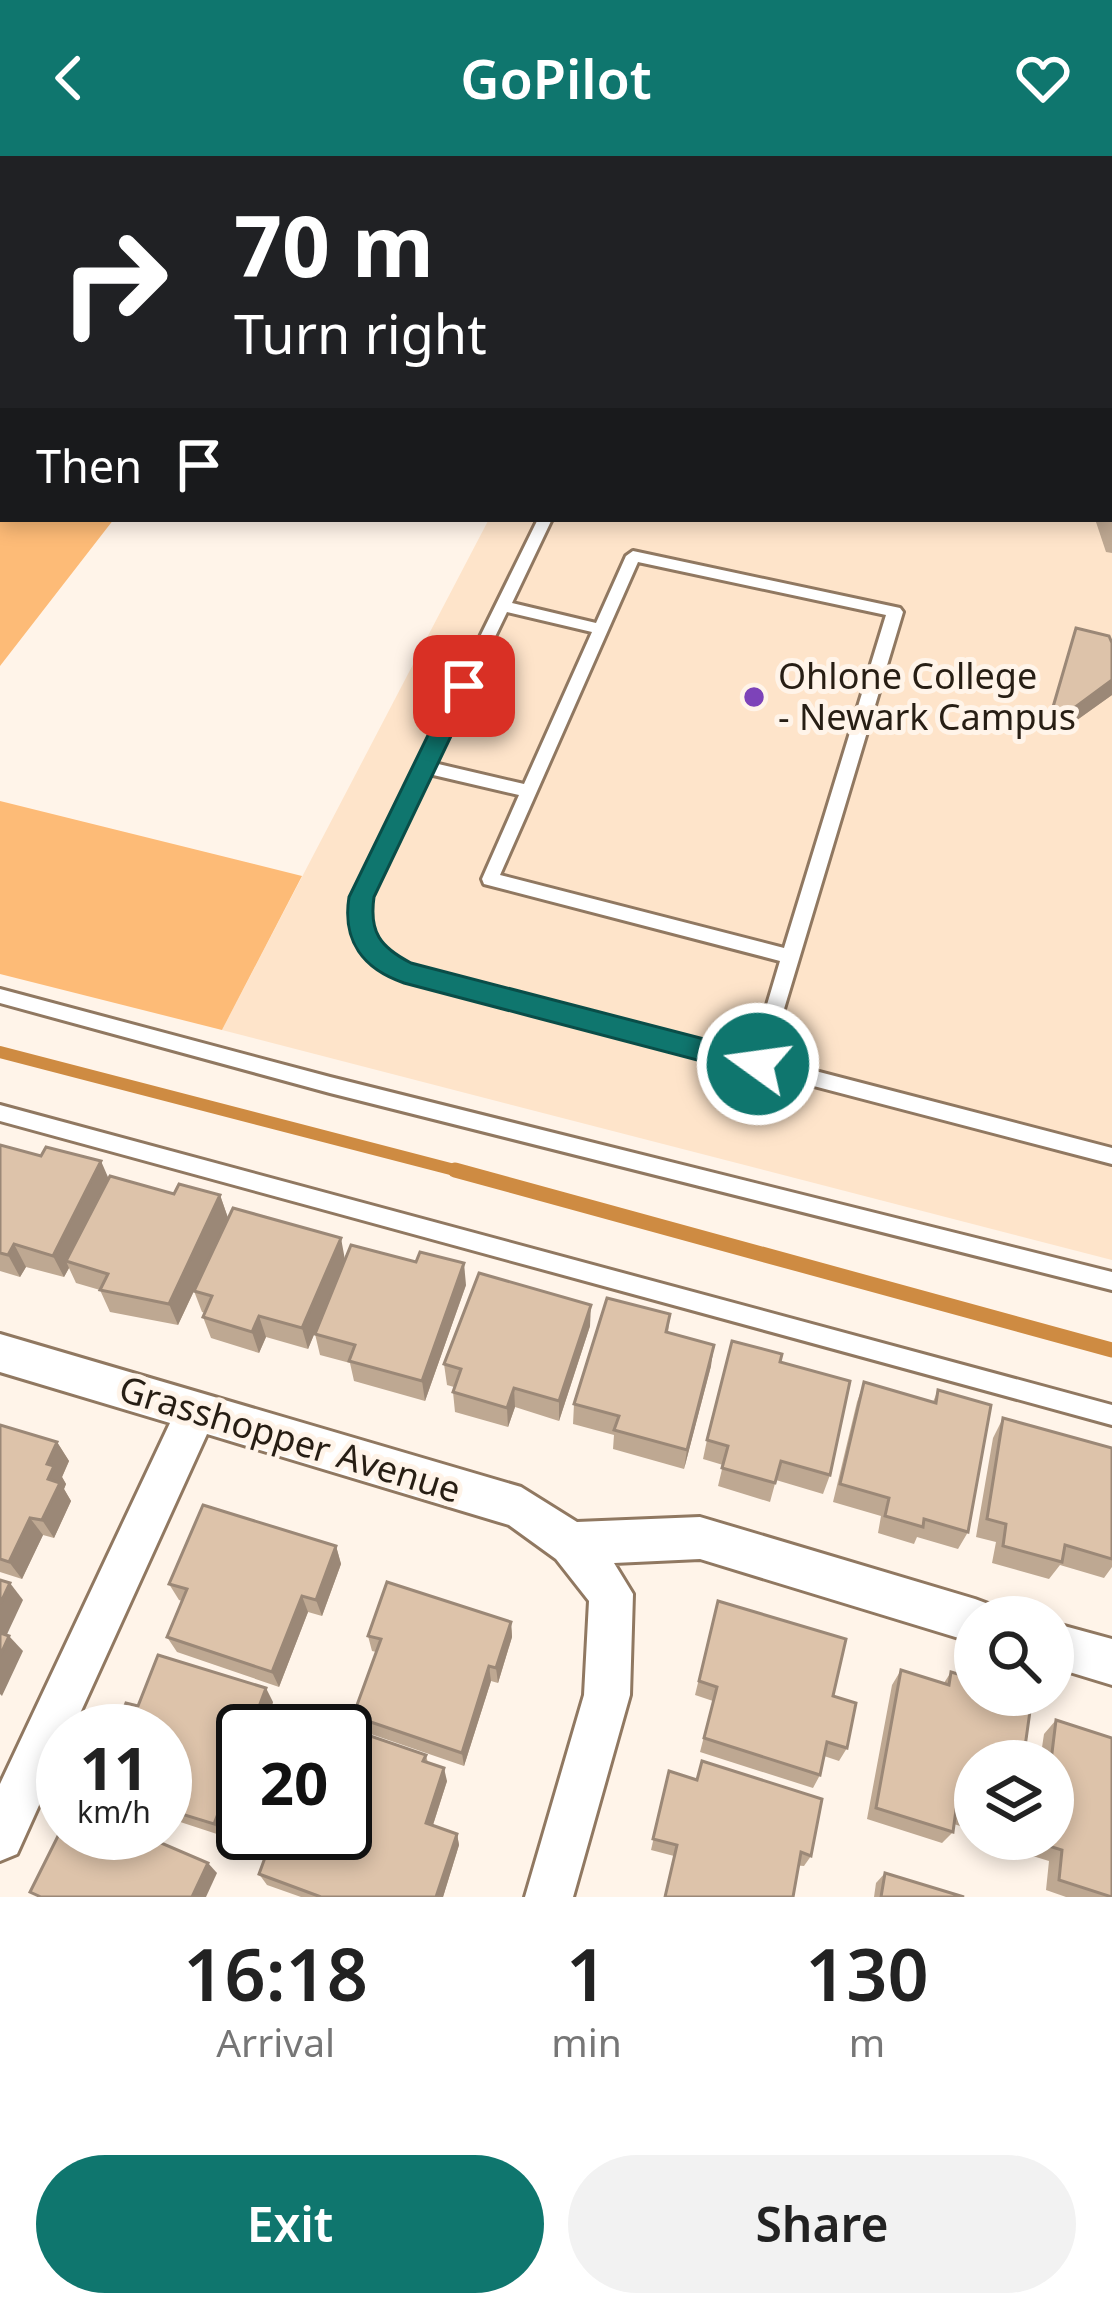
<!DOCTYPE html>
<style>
:root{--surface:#fff;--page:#f2f2f2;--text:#222;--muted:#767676;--accent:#0f766e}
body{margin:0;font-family:"Noto Sans",sans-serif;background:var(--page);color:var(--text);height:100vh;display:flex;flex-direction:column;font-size:45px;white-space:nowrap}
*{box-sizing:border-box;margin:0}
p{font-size:39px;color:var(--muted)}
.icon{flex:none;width:66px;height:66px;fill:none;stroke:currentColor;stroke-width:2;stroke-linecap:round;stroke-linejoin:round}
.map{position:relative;height:1741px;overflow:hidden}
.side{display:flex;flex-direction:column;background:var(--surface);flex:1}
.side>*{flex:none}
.top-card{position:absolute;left:0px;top:0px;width:1113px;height:366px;box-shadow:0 6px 18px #0003;background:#202124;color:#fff;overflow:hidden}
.fabs{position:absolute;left:954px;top:1440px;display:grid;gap:24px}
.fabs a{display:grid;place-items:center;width:120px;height:120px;border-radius:50%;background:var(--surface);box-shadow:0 6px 18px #0003;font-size:60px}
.speed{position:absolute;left:36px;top:1548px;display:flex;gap:24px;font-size:60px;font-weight:700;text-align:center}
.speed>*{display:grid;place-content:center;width:156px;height:156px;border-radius:50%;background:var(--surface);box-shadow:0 6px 18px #0003;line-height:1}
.speed small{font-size:30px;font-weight:400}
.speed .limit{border:6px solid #111;border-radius:18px;background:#fff;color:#111}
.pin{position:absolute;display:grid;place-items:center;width:102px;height:102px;color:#fff;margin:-51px;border-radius:24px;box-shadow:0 6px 18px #0006}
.me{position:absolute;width:132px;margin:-66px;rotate:284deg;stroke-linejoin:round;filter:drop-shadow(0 0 9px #0008)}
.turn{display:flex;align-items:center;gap:42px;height:252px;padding:0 36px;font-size:54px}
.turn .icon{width:156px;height:156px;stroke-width:2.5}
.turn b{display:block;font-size:84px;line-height:102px}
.then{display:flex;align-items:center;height:114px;padding:0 36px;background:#0003;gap:24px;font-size:45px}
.eta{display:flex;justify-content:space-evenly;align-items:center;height:204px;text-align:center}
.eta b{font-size:72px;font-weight:600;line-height:84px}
.action{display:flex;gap:24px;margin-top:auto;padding:24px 36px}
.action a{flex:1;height:138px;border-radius:72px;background:var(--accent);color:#fff;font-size:48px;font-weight:600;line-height:138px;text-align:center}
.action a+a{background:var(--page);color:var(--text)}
header{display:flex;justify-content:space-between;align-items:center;height:156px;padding:0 36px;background:var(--accent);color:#fff;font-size:54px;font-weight:600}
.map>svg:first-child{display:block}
.built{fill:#fee4ca}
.green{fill:#fdbb77}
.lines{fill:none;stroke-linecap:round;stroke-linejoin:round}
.stream-far1{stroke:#ce8b42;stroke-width:12}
.stream{stroke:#ce8b42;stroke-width:15}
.service-casing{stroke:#907861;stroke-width:6}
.minor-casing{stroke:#907861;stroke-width:6}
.service{fill:#fff;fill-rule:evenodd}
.minor{fill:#fff;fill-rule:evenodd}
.wall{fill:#bea892}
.shaded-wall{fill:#9b8877}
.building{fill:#ddc3aa;stroke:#9b8877;stroke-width:3}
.route{fill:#0f766e;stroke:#0a4d48;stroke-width:3}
.poi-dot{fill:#7d43b9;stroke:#fff4e9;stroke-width:4.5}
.labels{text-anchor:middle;stroke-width:10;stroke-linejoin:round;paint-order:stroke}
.poi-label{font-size:36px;fill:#271e14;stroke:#fff4e9;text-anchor:start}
.street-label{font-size:36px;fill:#271e14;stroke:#fff4e9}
</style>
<header><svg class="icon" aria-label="back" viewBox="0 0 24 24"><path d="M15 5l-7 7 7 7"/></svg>GoPilot<svg class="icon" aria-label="heart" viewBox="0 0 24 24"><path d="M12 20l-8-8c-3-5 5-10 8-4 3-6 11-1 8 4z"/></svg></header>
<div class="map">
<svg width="1112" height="1741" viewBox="0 0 1112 1741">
<rect width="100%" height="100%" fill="#fff4e9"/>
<!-- built -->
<path class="built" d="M727,0H1112V1104L222,874L489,363H1110V3H725Z"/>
<!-- green -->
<g class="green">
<path d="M0,0H583L594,3H3V363H114L0,510Z"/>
<path d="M0,645L302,720L222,874L0,818Z"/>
</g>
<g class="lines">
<!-- stream-far1 -->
<path class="stream-far1" d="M0,896L466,1017"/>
<!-- stream -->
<path class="stream" d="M455,1014L1112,1194"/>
<defs>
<g id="service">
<path d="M680,0H699L703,3H684Z"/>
<path d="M774,0H787L785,3H772Z"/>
<path d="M872,0H884L882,3H870Z"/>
<path d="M1112,1V12L1110,13V3H1107Z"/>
<path d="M538,363H552L512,447L596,467L626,400L633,395L900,452L903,456L769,903L1112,992V1008L405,823C368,808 349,781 352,741ZM638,406L886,459L784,792L500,719ZM507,456L592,476L524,628L434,607ZM429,618L519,639L482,723L484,728L780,805L752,899L410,810L389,797L375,782L369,767L370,741Z"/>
<path d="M0,833L330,921L1112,1116V1134L330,937L0,847Z"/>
<path d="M0,949L1112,1249V1269L0,965Z"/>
</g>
<g id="minor">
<path d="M0,1178L521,1331L577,1366L700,1361L975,1443L991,1449L996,1461H975V1487L700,1403L614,1407L633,1438L630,1539L573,1741H525L584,1539L589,1445L556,1403L509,1369L207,1278L72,1575H63V1596L17,1698L0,1705V1628L170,1267L0,1216Z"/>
<path d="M1053,1467L1112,1483V1529L1053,1511Z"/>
</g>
</defs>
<!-- service casing -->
<use href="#service" class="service-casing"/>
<!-- minor casing -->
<use href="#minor" class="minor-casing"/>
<!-- service -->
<use href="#service" class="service"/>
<!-- minor -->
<use href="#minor" class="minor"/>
</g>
<!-- wall -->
<g class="wall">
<path d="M1112,317V397L1106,396L1095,363H1110V319Z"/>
<path d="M1076,472L1112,487V539L1063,574L1047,570Z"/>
<path d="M0,989L109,1023L174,1038L220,1039L228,1062L345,1103L466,1129L425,1245L354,1225L350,1207L320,1199L315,1178L329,1143L308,1193L266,1181L259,1197L211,1182L203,1161L205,1157L202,1156L194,1135L178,1169L110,1156L100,1134L76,1127L69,1112L64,1121L26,1111L20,1121L0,1115Z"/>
<path d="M670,1158L668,1177L711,1210L684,1313L613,1293L614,1279L573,1268L574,1248Z"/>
<path d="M590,1170L559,1265L515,1251L508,1271L455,1256L453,1236L454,1231L447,1229L444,1208Z"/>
<path d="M780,1206L830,1319L823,1338L776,1324L770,1346L718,1330L723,1309L703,1303L707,1284Z"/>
<path d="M864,1226L933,1246L938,1234L968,1376L958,1393L917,1381L914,1388L878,1377L881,1360L833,1346L857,1246Z"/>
<path d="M1003,1262L1112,1292V1411L1104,1422L1060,1409L1049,1423L992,1407L996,1386L976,1381L993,1282Z"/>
<path d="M0,1269L57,1286L69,1305L62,1321L66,1328L64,1333L71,1345L54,1382L43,1379L22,1423L0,1416Z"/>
<path d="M336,1390L341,1408L322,1460L308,1456L279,1531L177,1496L167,1481L182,1445L179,1444L169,1428Z"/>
<path d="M718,1445L833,1540L847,1592L839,1605L824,1600L820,1619L813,1632L700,1596L713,1545L695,1539Z"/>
<path d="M511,1466L512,1481L498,1527L491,1525L464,1610L359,1574L353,1560L376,1496L372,1495L368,1480Z"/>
<path d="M901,1514L944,1527L951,1516L975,1605V1675L954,1668L953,1676L942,1687L867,1663L892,1529Z"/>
<path d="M273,1546L266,1567L243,1575V1627L223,1680L165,1661V1575L138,1550Z"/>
<path d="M1056,1564L1112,1741H1066L1046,1734L1049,1705L1026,1698L1029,1683H1053V1605H1040L1044,1578Z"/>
<path d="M426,1599L428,1607L447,1625L433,1669L457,1678L459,1689L443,1741H301L267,1729L259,1718Z"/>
<path d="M669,1615L811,1700L804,1710L674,1700L651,1694Z"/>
<path d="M885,1717L964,1741H874L876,1727Z"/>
</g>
<!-- shaded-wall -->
<g class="shaded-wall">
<path d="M1112,524V539L1063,574L1070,555Z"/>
<path d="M101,1005L111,1028L66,1105L69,1112L64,1121L53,1100Z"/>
<path d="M220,1039L228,1062L178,1169L169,1148Z"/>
<path d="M341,1082L345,1104L308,1193L302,1172Z"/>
<path d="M14,1088L26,1111L20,1121L8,1099Z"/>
<path d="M464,1107L466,1129L425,1245L422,1225Z"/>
<path d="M591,1149L590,1170L559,1265V1245Z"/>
<path d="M259,1160L266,1181L259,1197L252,1176Z"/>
<path d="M714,1189L711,1210L684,1313L687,1294Z"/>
<path d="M514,1232L515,1251L508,1271L507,1252Z"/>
<path d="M57,1286L69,1305L62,1321L66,1328L64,1333L71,1345L54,1382L42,1364L48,1323L47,1308Z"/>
<path d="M30,1362L43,1379L22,1423L9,1406Z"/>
<path d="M336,1390L341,1408L322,1460L316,1444Z"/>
<path d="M10,1427L23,1444L2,1489L0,1486V1448Z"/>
<path d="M302,1440L308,1456L279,1531L272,1516Z"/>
<path d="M511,1466L512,1481L498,1527L496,1512Z"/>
<path d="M9,1480L23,1495L2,1540L0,1538V1500Z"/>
<path d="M489,1510L491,1525L464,1610L462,1597Z"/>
<path d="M266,1532L273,1546L263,1575L254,1564Z"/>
<path d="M444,1612L447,1625L430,1678L426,1667Z"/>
<path d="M235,1614L243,1627L223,1680L214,1668Z"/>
<path d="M457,1678L459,1689L443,1741H436Z"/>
<path d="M208,1707L217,1717L206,1741H192Z"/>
</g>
<!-- building -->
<g class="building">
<path d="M1112,317V346L1110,340V319Z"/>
<path d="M1076,472L1109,480L1112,487V524L1070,555L1053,551Z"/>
<path d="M0,989L41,1000L46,991L101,1005L53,1100L14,1088L8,1099L0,1097Z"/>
<path d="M110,1020L174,1038L179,1028L220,1039L169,1148L100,1134L108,1118L66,1105Z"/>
<path d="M233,1052L341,1082L302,1172L259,1160L252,1176L203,1161L212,1140L194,1135Z"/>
<path d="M351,1089L416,1106L420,1096L464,1107L422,1225L349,1205L355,1189L315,1178Z"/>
<path d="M479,1117L591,1149L559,1245L514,1232L507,1252L453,1236L461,1213L444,1208Z"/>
<path d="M607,1142L670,1158L666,1176L714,1189L687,1294L614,1274L619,1260L574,1248Z"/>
<path d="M732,1185L782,1198L780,1206L850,1225L830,1319L781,1305L775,1327L722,1312L728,1290L707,1284Z"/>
<path d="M864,1226L936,1247L938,1234L991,1249L968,1376L924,1363L923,1371L885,1360L889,1342L840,1328Z"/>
<path d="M1003,1262L1112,1292V1403L1065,1389L1062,1406L1003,1390L1006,1368L987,1363Z"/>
<path d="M0,1269L57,1286L47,1308L54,1310L48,1323L60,1327L42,1364L30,1362L9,1406L0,1403Z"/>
<path d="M203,1349L336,1390L316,1444L302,1440L272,1516L167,1481L187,1433L169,1428Z"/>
<path d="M0,1424L10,1427L0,1448Z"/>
<path d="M387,1426L511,1466L496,1512L489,1510L462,1597L353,1560L381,1483L368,1480Z"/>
<path d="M718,1445L846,1483L833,1540L856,1547L847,1592L827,1586L820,1619L704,1582L717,1531L699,1525Z"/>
<path d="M0,1477L9,1480L0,1500Z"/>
<path d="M158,1499L266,1532L254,1564L272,1569L270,1575H243V1617L235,1614L214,1668L165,1653V1575H115L126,1547L138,1550Z"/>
<path d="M901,1514L949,1529L951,1516L975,1523V1539L1032,1541L1023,1605H975V1659L956,1654L953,1676L876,1652Z"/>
<path d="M315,1561L426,1599L423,1605L444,1612L426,1667L457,1678L436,1741H321L259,1718L274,1677H345V1575H310Z"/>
<path d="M1056,1564L1112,1582V1741L1059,1724L1062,1694L1039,1687L1040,1683H1053V1605H1051Z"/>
<path d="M702,1605L822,1643L811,1700L801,1696L793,1741H665L677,1689L653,1683L669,1615L697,1624Z"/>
<path d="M61,1674L63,1677H69L90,1686L95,1677H138L208,1707L192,1741H41L30,1736Z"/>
<path d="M885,1717L964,1741H881Z"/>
</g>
<!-- route -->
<path class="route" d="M464,522L475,530L374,741C369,776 380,791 411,807L758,897L768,900L772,908L768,917L758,920L404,827C363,813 342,785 349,741L452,530Z"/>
<!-- markers -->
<circle class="poi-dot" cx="754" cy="541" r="12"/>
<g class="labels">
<!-- poi labels -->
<g class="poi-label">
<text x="778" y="533">Ohlone College<tspan x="778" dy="41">- Newark Campus</tspan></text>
</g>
<!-- street labels -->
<g class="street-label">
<text transform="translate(290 1283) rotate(17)" y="13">Grasshopper Avenue</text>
</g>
</g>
</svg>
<div class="fabs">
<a><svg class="icon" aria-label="search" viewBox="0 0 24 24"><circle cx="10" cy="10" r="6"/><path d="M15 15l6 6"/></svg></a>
<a><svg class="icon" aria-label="layers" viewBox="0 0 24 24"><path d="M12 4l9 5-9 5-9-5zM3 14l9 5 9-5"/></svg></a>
</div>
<div class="speed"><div>11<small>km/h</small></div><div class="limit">20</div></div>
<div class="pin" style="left:464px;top:530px;background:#d93025"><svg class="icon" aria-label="arrive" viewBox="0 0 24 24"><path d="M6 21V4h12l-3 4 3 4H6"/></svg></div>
<svg class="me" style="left:758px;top:908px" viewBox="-20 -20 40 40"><circle r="17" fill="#0f766e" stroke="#fff" stroke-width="3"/><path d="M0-11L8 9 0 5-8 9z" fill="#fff"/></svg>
<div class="top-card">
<div class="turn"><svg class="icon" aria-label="right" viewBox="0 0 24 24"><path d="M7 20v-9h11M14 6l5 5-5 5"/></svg><div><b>70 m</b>Turn right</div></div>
<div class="then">Then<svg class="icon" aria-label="arrive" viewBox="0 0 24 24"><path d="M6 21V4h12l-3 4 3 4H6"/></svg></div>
</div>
</div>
<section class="side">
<div class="eta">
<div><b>16:18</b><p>Arrival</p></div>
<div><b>1</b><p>min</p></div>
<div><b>130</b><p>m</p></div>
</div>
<div class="action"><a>Exit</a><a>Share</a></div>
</section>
